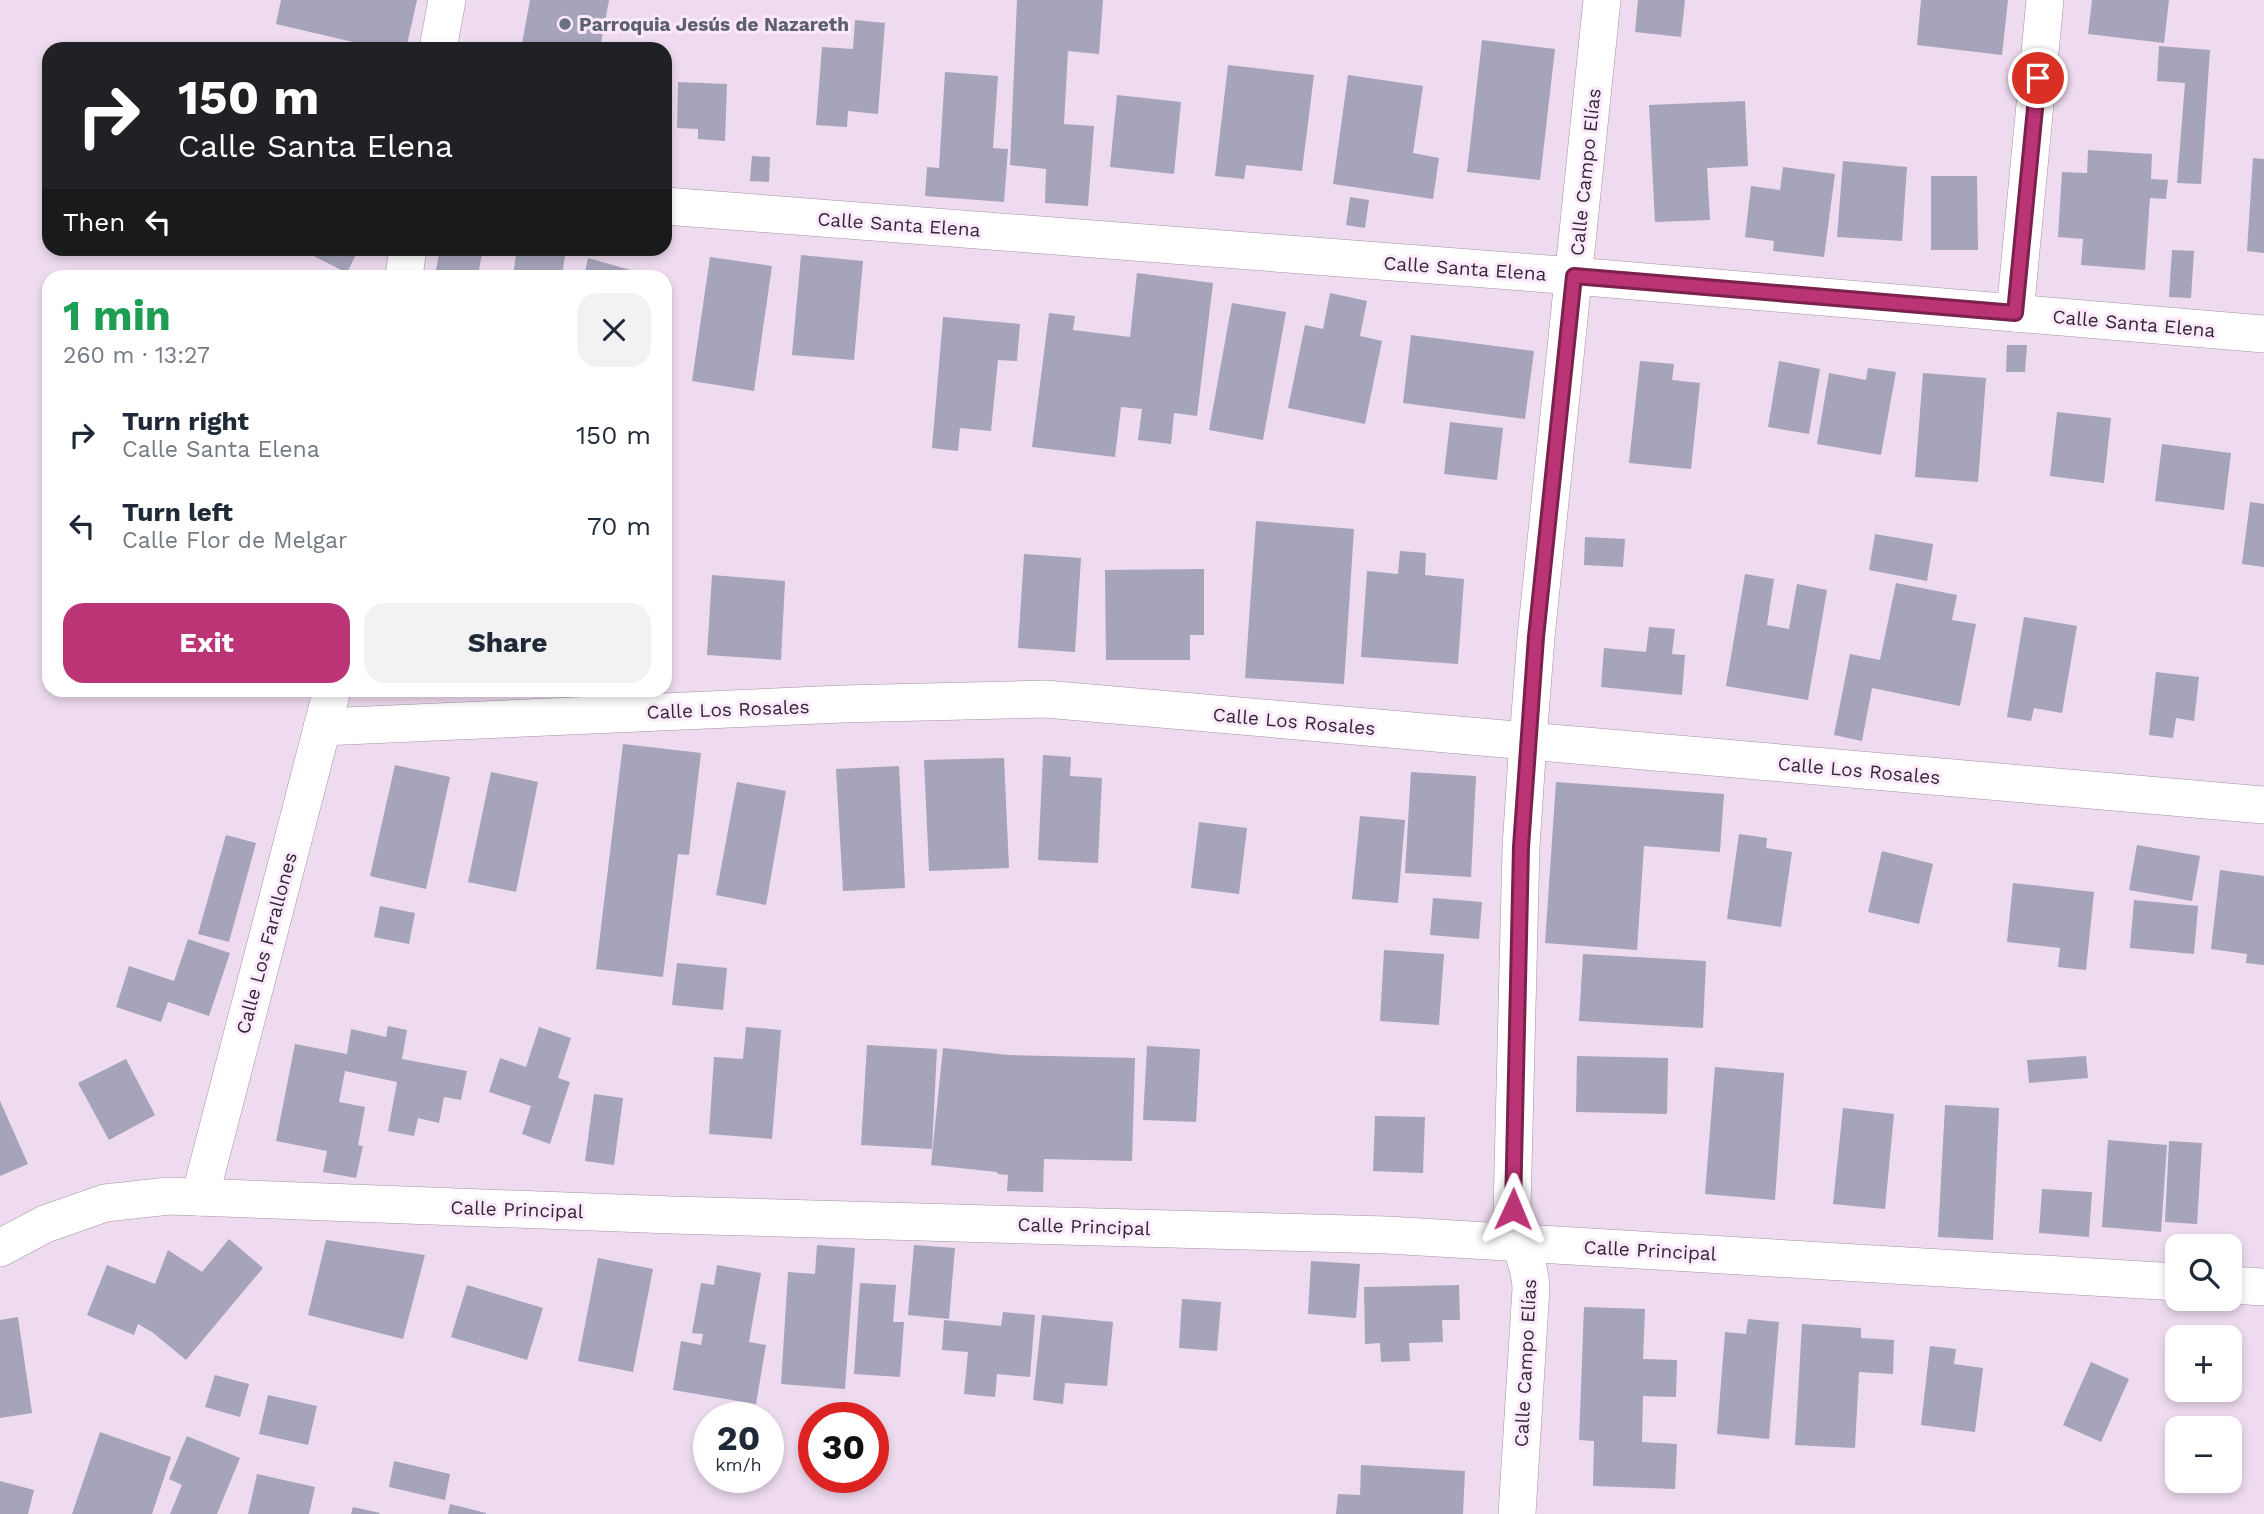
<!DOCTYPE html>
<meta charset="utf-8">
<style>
:root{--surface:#fff;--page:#f2f2f3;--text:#1f2937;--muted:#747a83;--accent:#bb3475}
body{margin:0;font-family:"Work Sans",sans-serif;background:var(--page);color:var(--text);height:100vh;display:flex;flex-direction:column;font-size:26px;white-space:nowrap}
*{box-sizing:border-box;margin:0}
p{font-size:23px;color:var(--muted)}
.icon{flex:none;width:38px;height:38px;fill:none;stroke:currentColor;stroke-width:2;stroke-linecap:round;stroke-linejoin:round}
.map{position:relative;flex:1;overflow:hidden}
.drawer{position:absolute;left:42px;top:270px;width:630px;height:427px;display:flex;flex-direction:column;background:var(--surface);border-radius:21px;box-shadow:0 4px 10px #0003}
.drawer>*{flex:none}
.guide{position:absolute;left:42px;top:42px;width:630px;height:214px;border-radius:21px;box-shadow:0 4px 10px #0003;background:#202124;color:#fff;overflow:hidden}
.tools{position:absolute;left:2165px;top:1234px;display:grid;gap:14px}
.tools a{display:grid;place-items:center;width:77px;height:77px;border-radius:14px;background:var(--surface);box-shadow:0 4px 10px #0003;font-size:35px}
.speed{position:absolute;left:693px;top:1402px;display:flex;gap:14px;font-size:35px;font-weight:700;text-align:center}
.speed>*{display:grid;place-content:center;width:91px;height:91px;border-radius:50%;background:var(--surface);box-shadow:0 4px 10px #0003;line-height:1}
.speed small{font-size:18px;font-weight:400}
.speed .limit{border:10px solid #d22;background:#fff;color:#111}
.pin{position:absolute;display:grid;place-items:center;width:60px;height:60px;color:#fff;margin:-30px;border:4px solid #fff;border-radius:50%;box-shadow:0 2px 7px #0007}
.me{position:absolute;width:77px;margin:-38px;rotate:1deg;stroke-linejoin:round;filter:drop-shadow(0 0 5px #0008)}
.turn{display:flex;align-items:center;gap:24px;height:147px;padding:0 21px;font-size:32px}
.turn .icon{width:91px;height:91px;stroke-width:2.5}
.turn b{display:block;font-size:49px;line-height:60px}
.then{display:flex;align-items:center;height:66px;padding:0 21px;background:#0003;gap:14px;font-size:26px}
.round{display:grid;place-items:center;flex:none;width:74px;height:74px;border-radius:21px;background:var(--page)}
.headline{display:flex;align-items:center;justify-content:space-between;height:119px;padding:0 21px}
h1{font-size:42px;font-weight:700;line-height:52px;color:#1e9e55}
.primary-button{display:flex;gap:14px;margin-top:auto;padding:14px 21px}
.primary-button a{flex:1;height:80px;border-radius:21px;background:var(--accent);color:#fff;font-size:28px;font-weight:700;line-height:80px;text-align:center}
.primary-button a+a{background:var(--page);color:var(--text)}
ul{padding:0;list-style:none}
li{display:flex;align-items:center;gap:21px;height:91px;padding:0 21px}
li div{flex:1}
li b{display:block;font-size:26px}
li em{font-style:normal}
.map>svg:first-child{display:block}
.building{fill:#a5a4bb}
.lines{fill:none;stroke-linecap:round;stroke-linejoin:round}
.street-casing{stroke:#a391a4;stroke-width:38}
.street{stroke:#fff;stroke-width:37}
.route-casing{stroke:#7a224c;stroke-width:18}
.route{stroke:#bb3475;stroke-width:12}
.worship-dot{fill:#6b7280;stroke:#fbe8fc;stroke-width:2.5}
.labels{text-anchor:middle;stroke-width:6;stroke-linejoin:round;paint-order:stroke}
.worship-label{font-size:19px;font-weight:bold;fill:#5b616d;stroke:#fbe8fc;text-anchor:start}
.street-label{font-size:19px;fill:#322b33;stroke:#fbe8fc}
</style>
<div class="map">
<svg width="2264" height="1514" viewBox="0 0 2264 1514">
<rect width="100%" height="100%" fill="#eedbef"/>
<!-- building -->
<g class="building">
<path d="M281,0H417L406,49H383L276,24Z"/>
<path d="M530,0H609L600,49H521Z"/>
<path d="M1017,0H1103L1099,54L1068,51L1064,124L1094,126L1088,206L1045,203L1046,169L1010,165Z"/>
<path d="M1638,0H1685L1681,37L1635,32Z"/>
<path d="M1921,0H2008L2002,55L1917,45Z"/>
<path d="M2092,0H2169L2164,43L2088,34Z"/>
<path d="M855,20L885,23L878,114L848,111L847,127L816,125L822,47L853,49Z"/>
<path d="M1482,40L1555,49L1540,180L1467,172Z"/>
<path d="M2159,46L2210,50L2201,184L2177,183L2185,83L2157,81Z"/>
<path d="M1228,65L1314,75L1302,171L1246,165L1244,179L1215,176Z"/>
<path d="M945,72L998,76L993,148L1008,149L1004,202L925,196L927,167L939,168Z"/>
<path d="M1348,75L1423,86L1413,153L1439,158L1433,199L1333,184Z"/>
<path d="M678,82L727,84L725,141L698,139V129L677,128Z"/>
<path d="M1117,95L1181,102L1174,174L1110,167Z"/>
<path d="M1745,101L1748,166L1707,168L1710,220L1655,222L1649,105Z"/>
<path d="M2088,150L2152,154L2151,179L2168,180L2166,199L2150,198L2145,270L2081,265L2083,239L2058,237L2062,172L2087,173Z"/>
<path d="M752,156L770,157L769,182L750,181Z"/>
<path d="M2253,158L2264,159V253L2247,251Z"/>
<path d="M1843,161L1907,167L1902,241L1837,237Z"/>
<path d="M1783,167L1835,174L1824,257L1773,251L1774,241L1745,237L1751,186L1780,190Z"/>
<path d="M1931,176H1977L1978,250H1931Z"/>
<path d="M1350,197L1369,200L1365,228L1346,225Z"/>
<path d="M298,248H359L347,273Z"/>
<path d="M440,248L482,253L478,276H435Z"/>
<path d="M517,248H566L562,276H513Z"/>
<path d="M2172,250L2194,251L2191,298L2169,297Z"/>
<path d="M801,255L863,261L854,360L792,355Z"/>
<path d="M710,257L772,266L754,391L692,381Z"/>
<path d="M588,258L641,273L640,276H584Z"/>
<path d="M1137,273L1213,283L1197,416L1174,413L1171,444L1138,440L1142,409L1121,407L1115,457L1032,447L1049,313L1075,316L1073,330L1130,337Z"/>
<path d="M1330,293L1367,301L1360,336L1382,341L1365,424L1288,408L1305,325L1323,329Z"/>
<path d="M1232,303L1286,312L1263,440L1209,430Z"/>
<path d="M943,317L1020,324L1017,361L998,360L991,431L960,428L958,451L932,448Z"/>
<path d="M1411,335L1534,351L1525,419L1403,403Z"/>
<path d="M2007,345H2027L2025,372H2006Z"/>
<path d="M1640,361L1674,364L1672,380L1700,383L1691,469L1629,463Z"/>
<path d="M1779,361L1820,369L1809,434L1768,427Z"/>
<path d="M1868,368L1896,372L1881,455L1817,444L1829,373L1866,380Z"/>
<path d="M1923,373L1986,378L1978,482L1915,477Z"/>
<path d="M2057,412L2111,418L2104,483L2050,476Z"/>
<path d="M1450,422L1503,428L1497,480L1444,474Z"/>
<path d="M2162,444L2231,453L2224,510L2155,501Z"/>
<path d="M2250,502L2264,504V567L2242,564Z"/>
<path d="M1256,521L1354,529L1344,684L1245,678Z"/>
<path d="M1875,534L1933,544L1927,581L1869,570Z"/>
<path d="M1585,537L1625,539L1623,567L1584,565Z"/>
<path d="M1400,551L1426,553L1425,575L1464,579L1458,664L1361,657L1367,571L1398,574Z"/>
<path d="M1024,554L1081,558L1075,652L1018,648Z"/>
<path d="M1204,569V635H1190V660H1106L1105,570Z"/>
<path d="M1745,574L1774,579L1767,625L1789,629L1797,584L1827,590L1808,700L1726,686Z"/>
<path d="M712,575L785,581L781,660L707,655Z"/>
<path d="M1896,583L1957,595L1952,620L1976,624L1960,706L1872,688L1862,741L1834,735L1850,654L1880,660Z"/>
<path d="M665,585H671L667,627H665Z"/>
<path d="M2024,617L2077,626L2062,713L2034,708L2031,721L2007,717Z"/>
<path d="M1649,627L1675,629L1672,654L1685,655L1682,695L1601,687L1604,648L1646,652Z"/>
<path d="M2156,672L2199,677L2194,721L2176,718L2173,738L2149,735Z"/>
<path d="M623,744L701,753L689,855L678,854L663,977L596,969Z"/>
<path d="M1043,755L1071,757L1070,776L1102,778L1098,863L1038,860Z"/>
<path d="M1004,758L1009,868L929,871L924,760Z"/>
<path d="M395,765L450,777L426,889L370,876Z"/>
<path d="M899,766L905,888L843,891L836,769Z"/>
<path d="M491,772L538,782L516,892L468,882Z"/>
<path d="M1411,772L1476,776L1471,877L1405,873Z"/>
<path d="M737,782L786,791L766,905L716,895Z"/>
<path d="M1556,782L1724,794L1720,852L1644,846L1637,950L1545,943Z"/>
<path d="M1360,816L1405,820L1398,903L1352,899Z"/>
<path d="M1199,822L1247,828L1239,894L1191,888Z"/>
<path d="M1739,834L1767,838L1766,848L1792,852L1781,927L1727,919Z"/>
<path d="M226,835L256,843L229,942L198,934Z"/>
<path d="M2137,845L2200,856L2192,901L2129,890Z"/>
<path d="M1882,851L1933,864L1919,924L1868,912Z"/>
<path d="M2220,870L2264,876V965L2246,963L2247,954L2211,949Z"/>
<path d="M2013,883L2094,892L2086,970L2058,967L2060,948L2007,942Z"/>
<path d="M1433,898L1482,902L1479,939L1430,935Z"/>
<path d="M2134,900L2198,906L2194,954L2130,948Z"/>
<path d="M380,906L415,913L409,944L374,937Z"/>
<path d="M188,939L230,953L209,1016L168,1002L161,1022L116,1007L129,966L174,981Z"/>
<path d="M1384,950L1444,954L1439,1025L1380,1021Z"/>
<path d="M1583,954L1706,961L1703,1028L1579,1021Z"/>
<path d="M677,963L727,968L723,1010L672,1005Z"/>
<path d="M388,1026L407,1030L402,1059L467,1071L461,1100L444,1097L439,1123L418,1118L414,1136L388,1131L397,1082L345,1071L339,1102L365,1107L358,1145L363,1146L356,1178L323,1172L327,1151L276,1141L295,1044L347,1054L351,1029L386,1037Z"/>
<path d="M539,1027L571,1038L558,1078L570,1082L550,1144L522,1134L531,1106L489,1092L500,1058L526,1067Z"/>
<path d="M746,1027L781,1030L772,1139L709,1134L714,1057L743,1059Z"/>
<path d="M867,1045L937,1049L932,1149L861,1145Z"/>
<path d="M1147,1046L1200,1049L1196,1122L1143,1120Z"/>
<path d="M943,1048L1009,1055L1135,1058L1132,1161L1044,1159L1043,1192L1007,1191L1008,1175L998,1174L997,1172L931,1165Z"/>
<path d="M1577,1056L1668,1058L1667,1114L1576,1112Z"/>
<path d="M2086,1056L2088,1078L2029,1083L2027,1060Z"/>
<path d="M126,1059L155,1115L109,1140L78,1083Z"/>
<path d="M1715,1067L1784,1073L1775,1200L1705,1194Z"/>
<path d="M594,1094L623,1098L614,1165L585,1161Z"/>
<path d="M0,1101L28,1164L0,1176Z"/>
<path d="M1945,1105L1999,1108L1993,1240L1938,1237Z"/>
<path d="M1843,1108L1894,1114L1885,1209L1833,1204Z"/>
<path d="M1375,1116L1425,1117L1423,1173L1373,1171Z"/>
<path d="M2108,1140L2167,1145L2161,1232L2102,1227Z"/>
<path d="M2169,1141L2202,1143L2197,1224L2165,1222Z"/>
<path d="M2042,1189L2092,1192L2089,1237L2039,1233Z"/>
<path d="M229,1239L263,1268L186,1360L152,1332L138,1324L134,1335L87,1315L107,1265L155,1284L168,1250L202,1272Z"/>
<path d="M326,1240L425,1255L403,1339L308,1315Z"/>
<path d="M817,1245L855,1248L845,1389L781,1384L788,1272L815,1274Z"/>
<path d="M914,1245L955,1248L949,1319L908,1315Z"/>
<path d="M598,1258L653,1269L633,1372L578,1361Z"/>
<path d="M1311,1261L1360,1264L1356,1318L1308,1314Z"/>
<path d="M717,1265L761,1273L749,1342L766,1345L756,1404L673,1390L681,1341L701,1345L703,1334L692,1333L701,1283L714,1285Z"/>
<path d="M860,1283L896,1285L893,1322H904L900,1377L854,1374Z"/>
<path d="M467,1285L543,1308L527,1360L451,1337Z"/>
<path d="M1459,1285L1460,1320H1442L1443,1342L1409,1343L1410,1361L1381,1362L1380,1343L1365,1344L1364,1287Z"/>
<path d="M1182,1299L1221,1302L1217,1351L1179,1348Z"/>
<path d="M1584,1307L1645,1309L1643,1359L1677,1360L1676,1397L1643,1396L1642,1442L1677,1444L1675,1489L1593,1486L1594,1441L1579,1440Z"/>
<path d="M1003,1312L1035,1315L1030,1377L997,1374L995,1397L964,1394L968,1352L942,1350L944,1320L1001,1326Z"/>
<path d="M1042,1315L1113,1322L1107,1386L1065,1383L1063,1404L1033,1400Z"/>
<path d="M18,1317L32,1413L0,1418V1320Z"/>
<path d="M1748,1319L1779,1322L1769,1439L1717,1434L1725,1332L1746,1334Z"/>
<path d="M1802,1324L1861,1328V1338L1894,1340L1893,1374L1859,1372L1855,1448L1795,1445Z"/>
<path d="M1930,1346L1956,1349L1954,1364L1983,1368L1975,1432L1921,1425Z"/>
<path d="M2091,1362L2129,1379L2101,1442L2063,1425Z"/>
<path d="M215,1375L249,1384L240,1417L205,1407Z"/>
<path d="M268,1395L317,1406L308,1445L259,1434Z"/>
<path d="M100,1432L171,1457L152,1514H72Z"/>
<path d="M187,1436L240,1458L217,1514H170L182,1485L169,1479Z"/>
<path d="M394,1461L450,1474L445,1500L389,1487Z"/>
<path d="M1361,1465L1465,1471L1463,1514H1336L1338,1494L1360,1495Z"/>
<path d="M257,1474L315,1487L309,1514H248Z"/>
<path d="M0,1481L34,1490L28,1514H0Z"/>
<path d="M450,1504L486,1513V1514H448Z"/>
<path d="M353,1507L380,1513L379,1514H351Z"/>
</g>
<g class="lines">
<defs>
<g id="street">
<path d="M438,49L447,0"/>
<path d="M665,206L1574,276L2264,334"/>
<path d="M404,276L408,248"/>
<path d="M2015,313L2045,0"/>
<path d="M322,727L842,704L1045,699L2264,805"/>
<path d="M200,1197L332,690"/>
<path d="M0,1248L45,1224L105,1203L169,1196L671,1215L1387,1235L2177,1282"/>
<path d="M2230,1285L2264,1287"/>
<path d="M1517,1514L1531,1288C1530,1261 1515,1237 1512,1209L1521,847L1528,741L1536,637L1602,0"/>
</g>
</defs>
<!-- street casing -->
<use href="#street" class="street-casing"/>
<!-- street -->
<use href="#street" class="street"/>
</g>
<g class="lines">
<defs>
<path id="route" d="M1513,1209L1521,847L1536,637L1574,276L2015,313L2038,78"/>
</defs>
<!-- route casing -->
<use href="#route" class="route-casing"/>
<!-- route -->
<use href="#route" class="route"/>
</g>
<!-- markers -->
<circle class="worship-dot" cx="565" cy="24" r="7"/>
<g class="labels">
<!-- worship labels -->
<g class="worship-label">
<text x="579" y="31">Parroquia Jesús de Nazareth</text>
</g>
<!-- street labels -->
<g class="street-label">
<text transform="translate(1585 172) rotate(-84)" y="7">Calle Campo Elías</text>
<text transform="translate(899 224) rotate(4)" y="7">Calle Santa Elena</text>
<text transform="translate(1465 268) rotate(4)" y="7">Calle Santa Elena</text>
<text transform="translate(2134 323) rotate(5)" y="7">Calle Santa Elena</text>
<text transform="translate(728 709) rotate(-2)" y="7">Calle Los Rosales</text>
<text transform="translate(1294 721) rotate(5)" y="7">Calle Los Rosales</text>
<text transform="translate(1859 770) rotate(5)" y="7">Calle Los Rosales</text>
<text transform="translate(266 943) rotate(-75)" y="7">Calle Los Farallones</text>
<text transform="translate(517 1209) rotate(2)" y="7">Calle Principal</text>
<text transform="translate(1084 1226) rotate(2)" y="7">Calle Principal</text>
<text transform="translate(1650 1250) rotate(3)" y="7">Calle Principal</text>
<text transform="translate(1525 1363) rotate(-87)" y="7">Calle Campo Elías</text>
</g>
</g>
</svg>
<div class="tools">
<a><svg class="icon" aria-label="search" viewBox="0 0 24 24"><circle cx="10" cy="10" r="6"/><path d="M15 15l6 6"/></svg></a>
<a>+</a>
<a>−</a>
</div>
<div class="speed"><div>20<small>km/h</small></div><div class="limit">30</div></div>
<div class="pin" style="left:2038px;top:78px;background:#d93025"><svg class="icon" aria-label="arrive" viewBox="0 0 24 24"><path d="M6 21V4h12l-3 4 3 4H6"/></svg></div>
<svg class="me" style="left:1513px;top:1209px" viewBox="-20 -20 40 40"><path d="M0-17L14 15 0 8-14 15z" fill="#bb3475" stroke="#fff" stroke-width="4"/></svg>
<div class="guide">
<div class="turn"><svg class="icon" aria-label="right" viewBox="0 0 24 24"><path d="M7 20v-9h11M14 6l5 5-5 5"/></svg><div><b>150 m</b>Calle Santa Elena</div></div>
<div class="then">Then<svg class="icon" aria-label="left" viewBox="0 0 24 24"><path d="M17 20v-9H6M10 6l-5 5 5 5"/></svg></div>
</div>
<section class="drawer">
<div class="headline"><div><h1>1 min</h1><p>260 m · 13:27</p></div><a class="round"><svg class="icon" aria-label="close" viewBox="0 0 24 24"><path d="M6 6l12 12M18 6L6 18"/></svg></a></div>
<ul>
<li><svg class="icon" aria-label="right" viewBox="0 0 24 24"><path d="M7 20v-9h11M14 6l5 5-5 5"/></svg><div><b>Turn right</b><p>Calle Santa Elena</p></div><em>150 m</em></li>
<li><svg class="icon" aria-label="left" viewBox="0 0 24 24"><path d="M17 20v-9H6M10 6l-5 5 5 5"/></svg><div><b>Turn left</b><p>Calle Flor de Melgar</p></div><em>70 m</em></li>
</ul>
<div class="primary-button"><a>Exit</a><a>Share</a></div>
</section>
</div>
